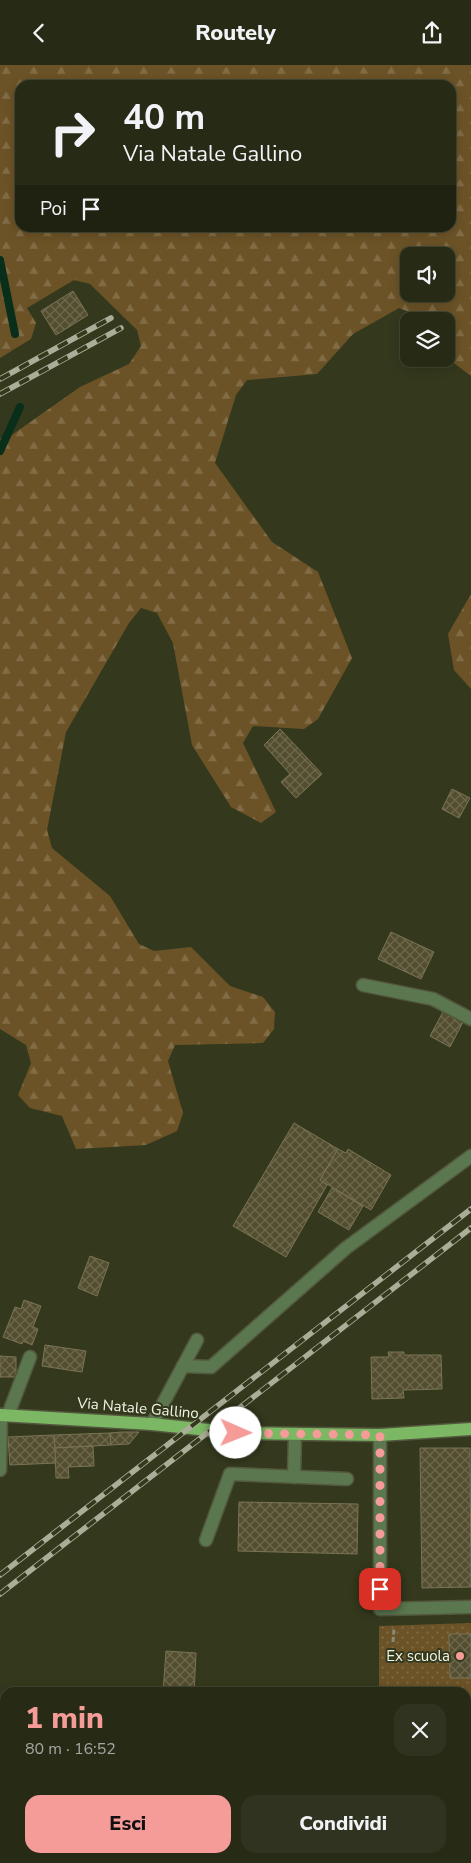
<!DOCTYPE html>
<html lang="it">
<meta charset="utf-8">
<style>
:root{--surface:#272b16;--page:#2f331f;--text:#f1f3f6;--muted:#a4a7a1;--line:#434735;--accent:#f59b98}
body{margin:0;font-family:"Nunito Sans",sans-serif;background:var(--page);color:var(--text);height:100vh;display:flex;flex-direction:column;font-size:19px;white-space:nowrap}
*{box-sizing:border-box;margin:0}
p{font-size:16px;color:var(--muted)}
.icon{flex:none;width:28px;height:28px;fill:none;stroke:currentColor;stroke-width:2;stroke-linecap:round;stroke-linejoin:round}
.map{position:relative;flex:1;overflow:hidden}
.details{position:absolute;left:0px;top:1622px;width:471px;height:176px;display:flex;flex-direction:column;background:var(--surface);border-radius:15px 15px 0 0;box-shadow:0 2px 12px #0003,0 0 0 1px var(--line)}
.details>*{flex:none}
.top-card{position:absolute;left:15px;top:15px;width:441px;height:152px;border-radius:15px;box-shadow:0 2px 12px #0003,0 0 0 1px var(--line);background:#272b16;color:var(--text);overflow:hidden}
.buttons{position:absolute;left:400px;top:182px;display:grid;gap:10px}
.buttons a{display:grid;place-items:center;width:55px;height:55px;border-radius:10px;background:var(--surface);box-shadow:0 2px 12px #0003,0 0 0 1px var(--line);font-size:25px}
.pin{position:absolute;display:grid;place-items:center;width:42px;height:42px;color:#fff;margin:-21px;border-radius:10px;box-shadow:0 2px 8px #0006}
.me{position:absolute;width:55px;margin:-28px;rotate:91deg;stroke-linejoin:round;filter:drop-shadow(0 0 4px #0008)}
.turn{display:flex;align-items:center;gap:18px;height:105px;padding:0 25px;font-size:22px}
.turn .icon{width:65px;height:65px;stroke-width:2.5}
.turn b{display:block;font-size:35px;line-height:42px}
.then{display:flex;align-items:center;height:48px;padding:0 25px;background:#0003;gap:10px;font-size:19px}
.round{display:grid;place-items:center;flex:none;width:52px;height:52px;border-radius:15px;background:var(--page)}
.overview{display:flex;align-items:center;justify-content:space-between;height:85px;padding:0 25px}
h1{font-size:30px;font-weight:800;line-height:38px;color:var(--accent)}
.primary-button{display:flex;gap:10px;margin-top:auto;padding:10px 25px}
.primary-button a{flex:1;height:58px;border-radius:15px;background:var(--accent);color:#111;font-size:20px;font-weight:800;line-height:58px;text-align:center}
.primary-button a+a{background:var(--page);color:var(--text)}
header{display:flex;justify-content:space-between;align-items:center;height:65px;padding:0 25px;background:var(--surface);font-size:22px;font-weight:800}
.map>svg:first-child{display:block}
.forest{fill:url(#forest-firs);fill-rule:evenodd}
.park{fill:url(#park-dots)}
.garden{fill:#6c5327}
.water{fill:url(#water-waves)}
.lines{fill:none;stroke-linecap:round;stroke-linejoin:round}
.stream{stroke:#092e1a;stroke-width:8}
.building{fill:url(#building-cross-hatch);stroke:#7a7455}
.lane-casing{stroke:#52573d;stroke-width:15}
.street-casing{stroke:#52573d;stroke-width:15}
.primary-casing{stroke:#52573d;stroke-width:15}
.path{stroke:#878b74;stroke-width:3;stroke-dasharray:5 2.5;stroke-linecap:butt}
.lane{stroke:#5b774f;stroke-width:12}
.street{stroke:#5b774f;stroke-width:12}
.primary{stroke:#7cb763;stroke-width:12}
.rail-casing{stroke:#aaae99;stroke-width:5.5}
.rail{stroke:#34391d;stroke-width:4;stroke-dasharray:11;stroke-linecap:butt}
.route{stroke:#f59b98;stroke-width:9;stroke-dasharray:0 16.2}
.poi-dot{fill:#f59b98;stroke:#34391d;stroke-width:2}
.labels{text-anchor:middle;stroke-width:4;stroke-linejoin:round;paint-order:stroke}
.street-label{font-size:15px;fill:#f0f4e3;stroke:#34391d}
.poi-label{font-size:15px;fill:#f0f4e3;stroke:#34391d;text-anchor:end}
</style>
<header><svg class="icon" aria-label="back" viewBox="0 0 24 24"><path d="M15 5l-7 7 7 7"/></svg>Routely<svg class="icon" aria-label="share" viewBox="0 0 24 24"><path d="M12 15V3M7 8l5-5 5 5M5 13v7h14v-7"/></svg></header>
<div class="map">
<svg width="471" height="1798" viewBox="0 0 471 1798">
<defs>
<pattern id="forest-firs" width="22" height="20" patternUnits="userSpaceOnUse" patternTransform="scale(1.25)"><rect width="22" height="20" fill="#6c5327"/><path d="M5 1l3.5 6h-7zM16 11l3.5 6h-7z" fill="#816c46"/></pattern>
<pattern id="park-dots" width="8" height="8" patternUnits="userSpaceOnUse" patternTransform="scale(1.25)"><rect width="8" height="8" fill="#6c5327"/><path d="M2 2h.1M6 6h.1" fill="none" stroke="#816c46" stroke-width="1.8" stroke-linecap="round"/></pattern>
<pattern id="water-waves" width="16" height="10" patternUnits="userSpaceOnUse" patternTransform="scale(1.25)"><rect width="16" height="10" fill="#092e1a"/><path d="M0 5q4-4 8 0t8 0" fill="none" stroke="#2d4d3b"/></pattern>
<pattern id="building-cross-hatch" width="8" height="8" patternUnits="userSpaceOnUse" patternTransform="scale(1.25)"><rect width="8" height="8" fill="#544e30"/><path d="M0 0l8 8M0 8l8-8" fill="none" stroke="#6d684e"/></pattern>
</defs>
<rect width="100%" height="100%" fill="#34391d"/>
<!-- forest -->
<g class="forest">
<path d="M0,0H471V311L446,292V256H418L414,249L399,243L353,269L317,309L247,315L236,330L215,398L272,477L318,507L352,593L318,654L304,664L253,661L243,678L276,747L261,758L231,742L192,680L173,578L157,548L141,543L129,558L66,667L47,765L52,783L110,831L139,879L154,886L191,882L230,921L263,932L275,947L274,964L263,978L175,980L168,996L183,1048L177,1066L146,1080L76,1084L62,1051L30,1043L18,1030L31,998L26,980L0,964V374L9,372L80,322L129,299L141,281L137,265L90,219L74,215L27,243L36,258L31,274L0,293ZM20,20H451V162H20ZM409,191H446V229H409Z"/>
<path d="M471,529V624L454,605L448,569Z"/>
</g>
<!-- park -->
<path class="park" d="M471,1558V1694L466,1695V1628L379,1627V1561Z"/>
<!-- garden -->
<path class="garden" d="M466,1641H471V1691L466,1692Z"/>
<!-- water -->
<path class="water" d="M0,1714L5,1715V1794H466V1726H471V1798H12L0,1792Z"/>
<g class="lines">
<!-- stream -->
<g class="stream">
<path d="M0,195L15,269"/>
<path d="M0,386L20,342"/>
</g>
</g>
<!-- building -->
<g class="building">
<path d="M73,226L88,250L56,270L41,246Z"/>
<path d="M280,664L322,709L296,733L281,717L290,709L264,680Z"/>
<path d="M452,724L470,733L459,753L442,744Z"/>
<path d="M391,867L434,887L421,914L378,894Z"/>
<path d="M443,947L463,957L450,982L430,971Z"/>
<path d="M294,1058L338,1084L320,1115L327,1120L286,1192L233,1161Z"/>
<path d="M338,1084L346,1088L348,1084L391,1110L371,1145L320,1115Z"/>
<path d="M332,1123L363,1141L349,1165L318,1147Z"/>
<path d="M90,1191L109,1198L97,1231L78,1223Z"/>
<path d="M24,1235L41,1241L33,1262L38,1264L32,1280L23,1276L22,1279L3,1272L15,1242L21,1244Z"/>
<path d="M45,1280L86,1286L82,1307L42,1301Z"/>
<path d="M388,1287H404V1290H441L442,1324L403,1325L404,1333L372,1334L371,1292H389Z"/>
<path d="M0,1291L16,1292V1312H0Z"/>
<path d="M122,1367H139L129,1379L111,1380L110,1368Z"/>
<path d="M110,1368L111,1380L55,1383L54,1370Z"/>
<path d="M54,1370L56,1398L10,1400L8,1372Z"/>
<path d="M93,1381L94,1401L68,1402L69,1413H56L55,1383Z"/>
<path d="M420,1383H470L471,1522L422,1523Z"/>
<path d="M239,1437L358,1439L357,1489L238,1486Z"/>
<path d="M449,1569H471V1613H450Z"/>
<path d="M166,1586L196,1588L194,1628H163Z"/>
</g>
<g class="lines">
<defs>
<g id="lane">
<path d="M363,920L433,934L471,954"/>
<path d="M183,1301L211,1302L346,1183L471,1091"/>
<path d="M8,1350L30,1292"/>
<path d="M152,1359L197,1275"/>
<path d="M0,1405L1,1350"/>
<path d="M294,1412L295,1369"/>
<path d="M206,1475L230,1409L347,1414"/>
</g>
<path id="street" d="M380,1370V1544L471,1542"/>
<path id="primary" d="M0,1350L152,1359L236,1368L380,1370L471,1364"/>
</defs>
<!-- lane casing -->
<use href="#lane" class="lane-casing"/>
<!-- street casing -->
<use href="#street" class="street-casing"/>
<!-- primary casing -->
<use href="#primary" class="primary-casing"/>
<!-- path -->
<path class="path" d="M393,1577L394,1563"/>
<!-- lane -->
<use href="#lane" class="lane"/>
<!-- street -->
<use href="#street" class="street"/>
<!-- primary -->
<use href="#primary" class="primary"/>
<defs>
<g id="rail">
<path d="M0,314L111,253"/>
<path d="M0,329L121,263"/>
<path d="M0,1510L471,1144"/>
<path d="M0,1529L471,1163"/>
</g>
</defs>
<!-- rail casing -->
<use href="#rail" class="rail-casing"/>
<!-- rail -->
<use href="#rail" class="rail"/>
</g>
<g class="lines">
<!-- route -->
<path class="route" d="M236,1368L380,1370V1524"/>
</g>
<!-- markers -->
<circle class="poi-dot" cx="460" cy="1591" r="5"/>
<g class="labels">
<!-- street labels -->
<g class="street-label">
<text transform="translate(138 1343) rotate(5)" y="5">Via Natale Gallino</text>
</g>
<!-- poi labels -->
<g class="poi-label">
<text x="450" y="1596">Ex scuola</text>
</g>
</g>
</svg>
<div class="buttons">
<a><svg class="icon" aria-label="sound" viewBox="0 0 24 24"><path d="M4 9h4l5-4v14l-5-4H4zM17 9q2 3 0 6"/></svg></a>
<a><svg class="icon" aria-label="layers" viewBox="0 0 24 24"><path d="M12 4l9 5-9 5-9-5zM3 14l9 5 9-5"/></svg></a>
</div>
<div class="pin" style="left:380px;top:1524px;background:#d93025"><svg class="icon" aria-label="arrive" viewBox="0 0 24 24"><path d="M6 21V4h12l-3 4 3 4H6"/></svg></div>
<svg class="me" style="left:236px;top:1368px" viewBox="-20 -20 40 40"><circle r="19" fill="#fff"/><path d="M0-13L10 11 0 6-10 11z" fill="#f59b98"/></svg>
<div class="top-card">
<div class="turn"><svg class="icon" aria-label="right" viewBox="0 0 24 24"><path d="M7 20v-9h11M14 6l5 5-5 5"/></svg><div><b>40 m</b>Via Natale Gallino</div></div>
<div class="then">Poi<svg class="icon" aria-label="arrive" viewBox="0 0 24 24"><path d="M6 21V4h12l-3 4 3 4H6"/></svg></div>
</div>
<section class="details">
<div class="overview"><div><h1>1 min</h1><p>80 m · 16:52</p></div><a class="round"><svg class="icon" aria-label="close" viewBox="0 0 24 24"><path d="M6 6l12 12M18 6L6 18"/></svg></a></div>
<div class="primary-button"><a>Esci</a><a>Condividi</a></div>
</section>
</div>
